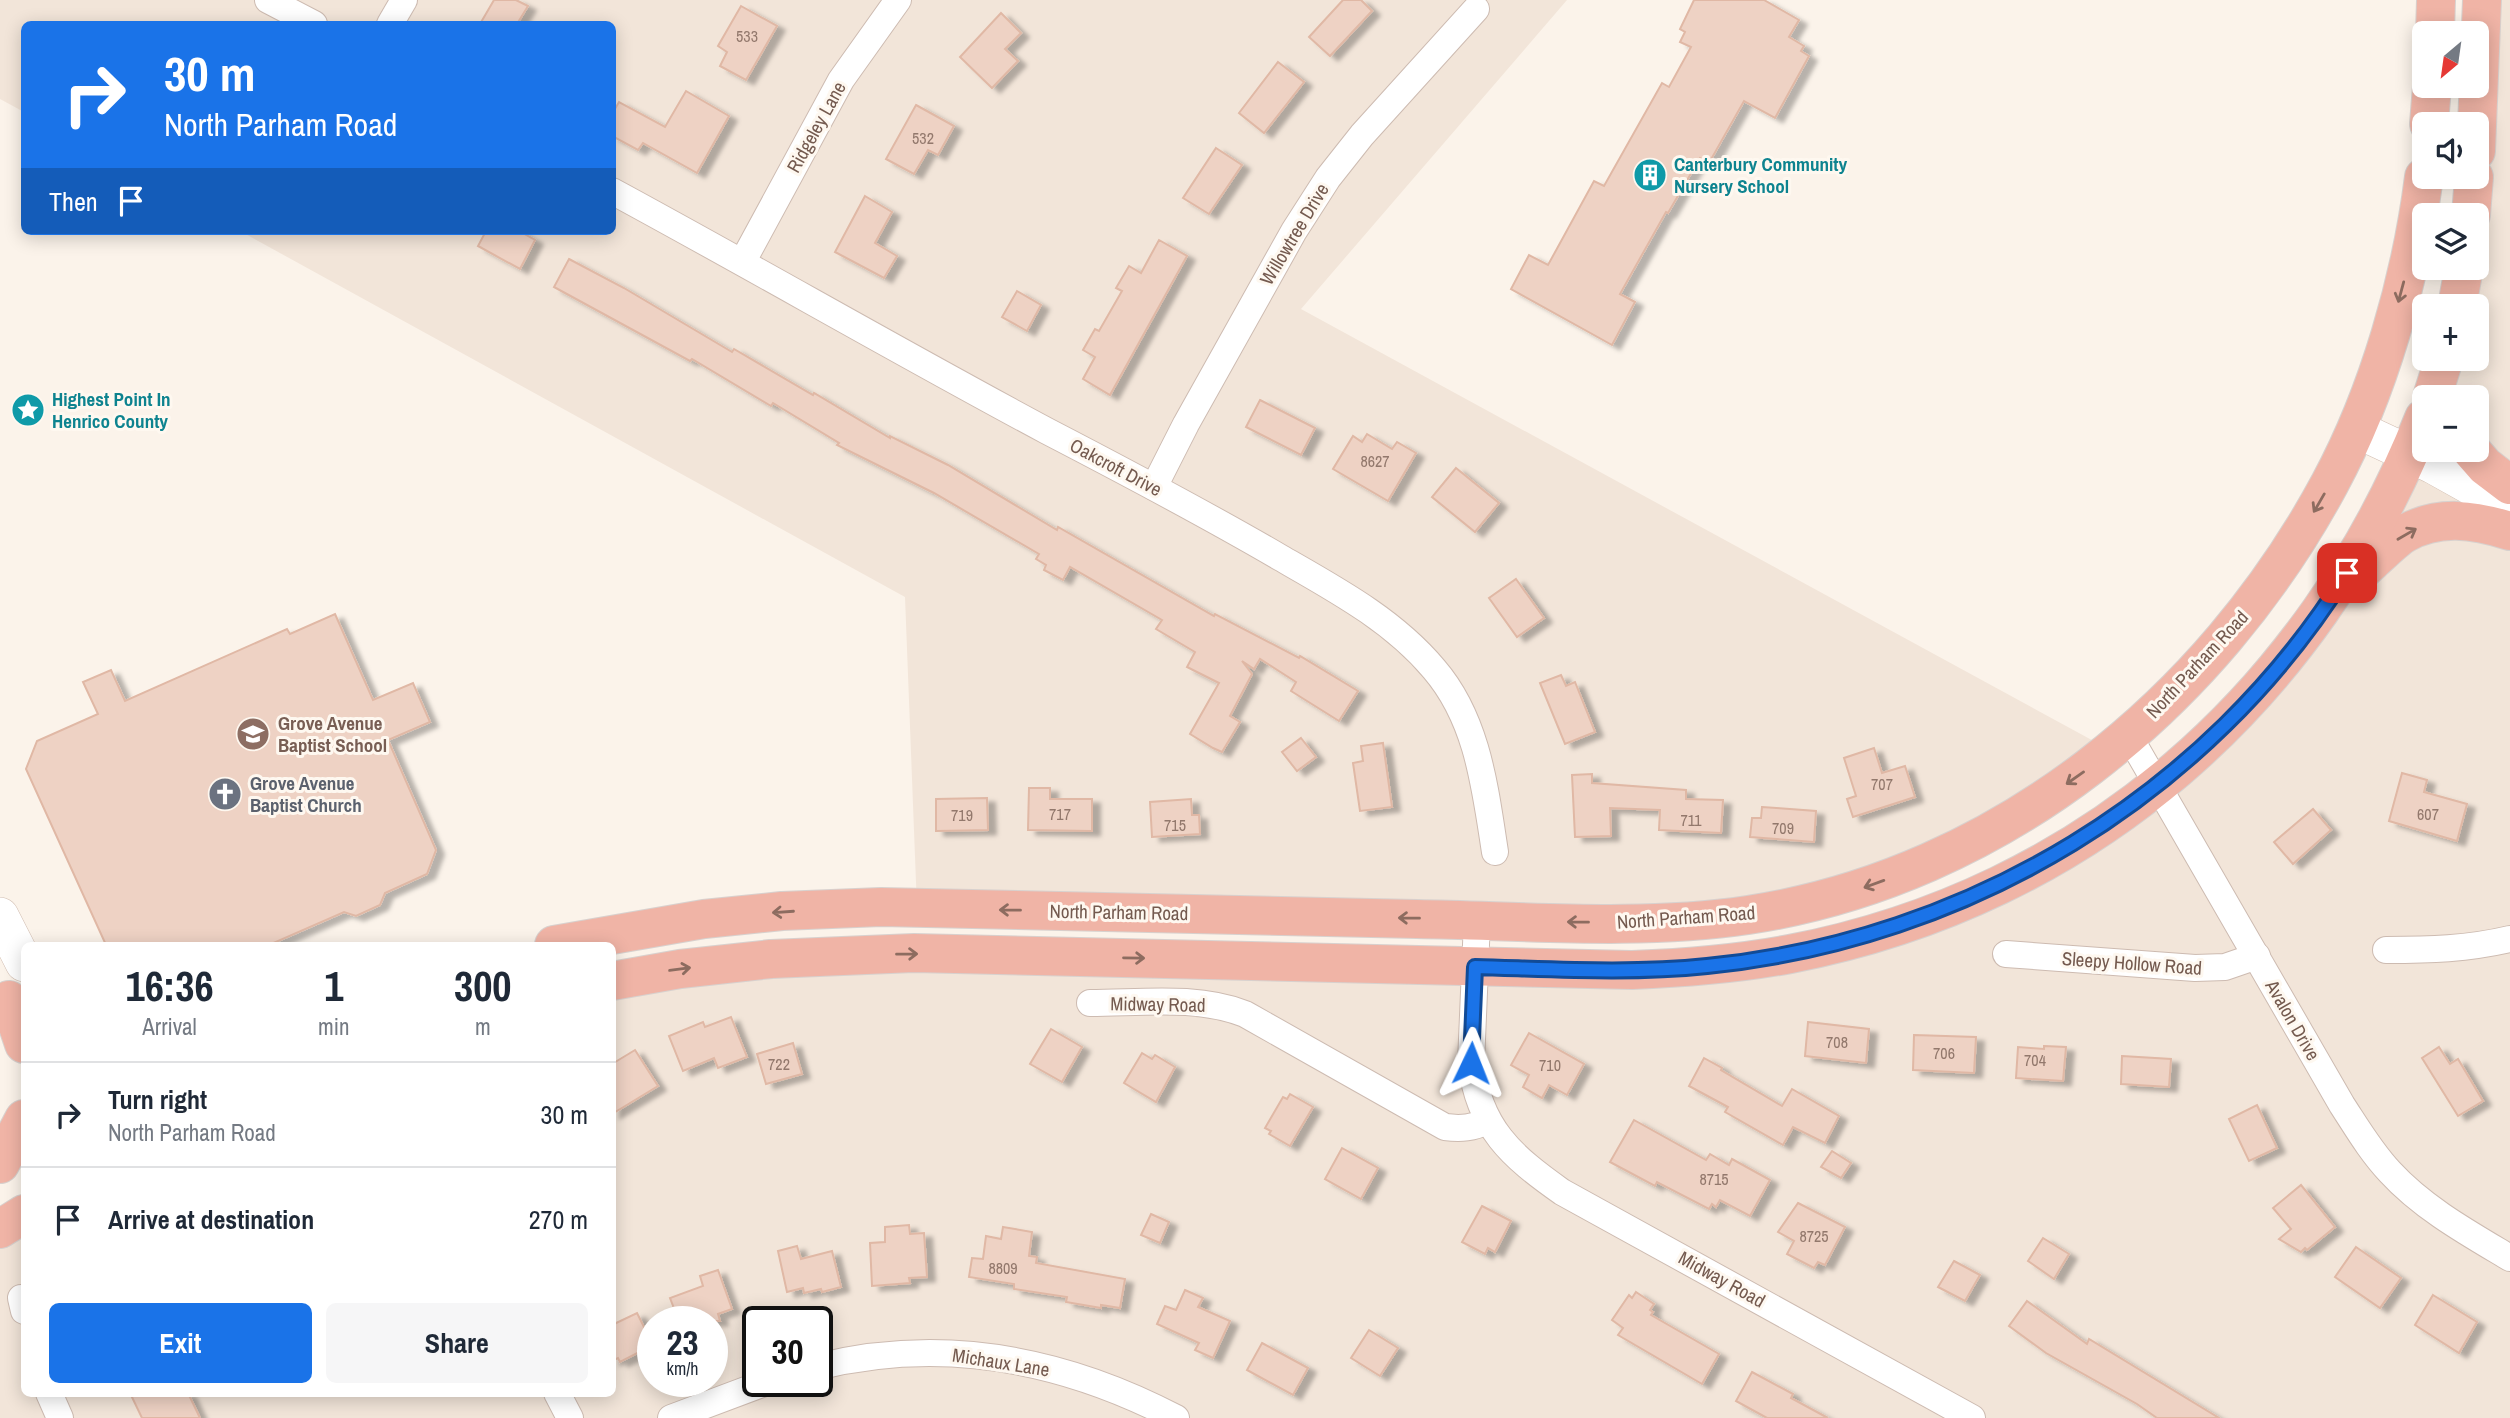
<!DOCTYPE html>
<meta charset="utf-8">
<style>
:root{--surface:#fff;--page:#f6f6f7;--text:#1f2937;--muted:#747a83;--line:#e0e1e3;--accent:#1a73e8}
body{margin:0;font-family:"Archivo Narrow",sans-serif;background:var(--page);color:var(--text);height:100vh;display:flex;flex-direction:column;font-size:26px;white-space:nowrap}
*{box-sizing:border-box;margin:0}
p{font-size:23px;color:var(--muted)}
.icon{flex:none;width:38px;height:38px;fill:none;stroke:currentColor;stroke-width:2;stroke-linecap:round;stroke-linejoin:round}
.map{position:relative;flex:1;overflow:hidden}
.drawer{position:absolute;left:21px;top:942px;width:595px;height:455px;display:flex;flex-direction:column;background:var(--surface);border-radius:10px;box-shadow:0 4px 18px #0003}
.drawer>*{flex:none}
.top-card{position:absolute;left:21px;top:21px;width:595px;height:214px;border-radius:10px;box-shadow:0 4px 18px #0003;background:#1a73e8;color:#fff;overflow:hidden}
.needle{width:46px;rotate:209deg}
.fabs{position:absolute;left:2412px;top:21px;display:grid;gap:14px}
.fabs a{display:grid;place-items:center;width:77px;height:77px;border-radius:10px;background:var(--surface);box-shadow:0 4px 18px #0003;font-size:35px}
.speed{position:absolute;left:637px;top:1306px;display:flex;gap:14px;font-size:35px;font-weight:700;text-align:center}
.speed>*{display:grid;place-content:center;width:91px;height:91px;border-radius:50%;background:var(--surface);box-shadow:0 4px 18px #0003;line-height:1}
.speed small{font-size:18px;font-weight:400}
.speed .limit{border:4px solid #111;border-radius:10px;background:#fff;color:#111}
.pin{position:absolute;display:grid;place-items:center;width:60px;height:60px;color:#fff;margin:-30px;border-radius:14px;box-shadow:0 4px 10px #0006}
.me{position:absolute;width:77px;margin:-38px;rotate:2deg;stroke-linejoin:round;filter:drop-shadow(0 0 5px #0008)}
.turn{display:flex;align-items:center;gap:24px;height:147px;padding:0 28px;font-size:32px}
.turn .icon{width:91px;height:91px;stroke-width:2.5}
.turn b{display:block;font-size:49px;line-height:60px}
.then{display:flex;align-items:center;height:66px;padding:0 28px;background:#0003;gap:14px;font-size:26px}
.eta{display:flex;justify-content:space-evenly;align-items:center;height:119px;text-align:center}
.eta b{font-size:42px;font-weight:700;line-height:49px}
.cta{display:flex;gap:14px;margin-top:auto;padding:14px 28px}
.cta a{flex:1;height:80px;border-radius:10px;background:var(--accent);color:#fff;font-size:28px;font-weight:700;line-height:80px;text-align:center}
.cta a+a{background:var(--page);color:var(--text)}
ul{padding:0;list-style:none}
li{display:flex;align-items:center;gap:21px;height:105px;padding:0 28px;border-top:2px solid var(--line)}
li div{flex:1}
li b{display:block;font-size:26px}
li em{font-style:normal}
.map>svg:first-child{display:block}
.residential{fill:#f2e5d9;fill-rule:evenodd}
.building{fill:#eed2c4;stroke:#e0b8a5;stroke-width:2;filter:url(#shadow)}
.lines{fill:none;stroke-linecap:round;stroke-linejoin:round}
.street-casing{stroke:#cdbbb1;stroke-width:28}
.secondary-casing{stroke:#d1bdb1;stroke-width:38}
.highway-casing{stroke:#d8d1ce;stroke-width:40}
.street{stroke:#fff;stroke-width:26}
.secondary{stroke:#fff;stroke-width:37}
.highway{stroke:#f0b4a6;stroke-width:38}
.oneway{stroke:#8d6c60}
.route-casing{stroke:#114b97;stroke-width:18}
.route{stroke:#1a73e8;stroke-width:12}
.labels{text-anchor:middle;stroke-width:6;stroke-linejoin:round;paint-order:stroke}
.number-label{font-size:16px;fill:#92786c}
.street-label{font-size:19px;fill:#745a4f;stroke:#fef8f0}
.culture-label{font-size:19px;font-weight:bold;fill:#0d838f;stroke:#fef8f0;text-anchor:start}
.education-label{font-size:19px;font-weight:bold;fill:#785e54;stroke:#fef8f0;text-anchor:start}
.worship-label{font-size:19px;font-weight:bold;fill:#5b616d;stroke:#fef8f0;text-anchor:start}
</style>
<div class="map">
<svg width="2510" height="1418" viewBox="0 0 2510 1418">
<defs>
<filter id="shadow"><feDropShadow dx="8" dy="4.5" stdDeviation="2" flood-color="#0004"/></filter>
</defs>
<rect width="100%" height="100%" fill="#fbf3ea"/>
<!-- residential -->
<g class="residential">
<path d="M0,0H1567L1301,309L2112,751L2034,806L1792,907L917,908L905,597L240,231H612V24H24V112L0,99Z"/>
<path d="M2483,0H2510V1418H0V1229L24,1214V1393H612L613,981L720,964L1644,969L1879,932L2162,780L2424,450H2476V397H2431L2443,359H2476V215ZM653,1321H712V1381H653ZM758,1321H817V1381H758Z"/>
</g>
<!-- building -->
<g class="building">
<path d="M494,0H516L528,6L517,24H480Z"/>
<path d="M1343,0H1361L1372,11L1330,56L1309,37Z"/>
<path d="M1694,0H1764L1799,20L1789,37L1804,46L1801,51L1809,56L1775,118L1744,101L1709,163L1700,158L1668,213L1666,212L1620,294L1635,302L1612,345L1511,289L1529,255L1548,265L1594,181L1604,186L1662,83L1669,87L1691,47L1680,42L1685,32L1680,29Z"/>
<path d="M741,6L777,26L746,80L720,66L727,52L718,46Z"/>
<path d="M1001,13L1021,33L1005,49L1018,61L992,88L960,57Z"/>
<path d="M1278,62L1304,82L1264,133L1239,113Z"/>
<path d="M686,91L729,116L697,173L643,143L638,150L612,136V114L619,102L665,127Z"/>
<path d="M916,105L954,126L938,155L928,150L914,174L886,159Z"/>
<path d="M1216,148L1242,165L1209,214L1183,198Z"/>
<path d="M865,196L892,212L875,243L897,256L884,278L835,252Z"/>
<path d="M486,231H519L535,240L520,269L478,246Z"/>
<path d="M1159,240L1187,256L1110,395L1083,379L1095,357L1083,350L1095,329L1099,331L1122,291L1116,288L1129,266L1141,273Z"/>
<path d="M569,259L624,288L732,352L734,349L813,395L814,393L890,438V436L948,465L1057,530L1058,527L1214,616L1215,614L1299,658L1300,656L1358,691L1339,721L1291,691L1296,682L1260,659L1254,669L1242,661L1252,674L1230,716L1240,722L1222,752L1213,748L1190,734L1219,683L1187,667L1195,652L1156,629L1162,620L1070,567L1063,580L1044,570L1046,565L1036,559L1039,554L934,493L837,445L839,443L773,403L771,406L692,359L690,361L554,287Z"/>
<path d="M1017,291L1041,305L1027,331L1002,317Z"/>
<path d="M1260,400L1315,428L1301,455L1246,427Z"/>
<path d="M1367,434L1392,449L1397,442L1416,453L1388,501L1333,469L1353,436L1362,442Z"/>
<path d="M1456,468L1499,503L1475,532L1432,497Z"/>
<path d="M1516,579L1544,618L1517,637L1489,598Z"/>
<path d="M335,614L373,700L413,683L430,722L388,740L436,850L427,874L385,893L380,905L356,916L344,912L269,945H106L26,769L37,741L98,714L83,682L111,670L125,701L287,629L290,634Z"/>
<path d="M1561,675L1566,686L1575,682L1595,732L1565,744L1540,683Z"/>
<path d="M1301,738L1316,757L1297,771L1282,752Z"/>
<path d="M1383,743L1392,807L1360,811L1353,763L1363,761L1361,746Z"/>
<path d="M1874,748L1882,773L1905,766L1915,797L1853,817L1847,799L1856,796L1844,758Z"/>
<path d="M2402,773L2427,780L2424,792L2467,804L2457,841L2389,821Z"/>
<path d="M1592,774V783L1686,790V799L1723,800L1721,833L1659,830L1660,810L1610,808L1611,836L1575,837L1572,775Z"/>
<path d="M1029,788H1050V799H1092V831L1028,830Z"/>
<path d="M987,798L988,830L936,831V799Z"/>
<path d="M1191,799L1192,815H1199L1200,834L1152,837L1150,802Z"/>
<path d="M1762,807L1816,811L1814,842L1750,837L1752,818H1761Z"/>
<path d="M2313,809L2331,830L2293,864L2274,842Z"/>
<path d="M731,1017L747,1057L718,1068L714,1058L683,1071L669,1036L703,1022L705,1027Z"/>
<path d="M1808,1022L1869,1029L1866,1063L1805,1056Z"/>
<path d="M1051,1029L1082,1047L1062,1082L1030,1064Z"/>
<path d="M1529,1033L1584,1064L1567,1095L1549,1085L1542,1098L1523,1087L1529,1075L1511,1065Z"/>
<path d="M1914,1035L1976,1037L1974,1073L1913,1070Z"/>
<path d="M793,1043L802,1074L766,1084L757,1054Z"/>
<path d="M2044,1046L2066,1047L2063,1081L2016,1078L2018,1047L2044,1049Z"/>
<path d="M2439,1047L2450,1064L2458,1059L2483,1101L2458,1116L2422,1058Z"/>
<path d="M635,1050L658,1086L612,1114V1064Z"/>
<path d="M1142,1053L1152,1059L1155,1055L1175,1067L1156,1102L1124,1083Z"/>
<path d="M2122,1056L2171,1059L2169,1087L2121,1084Z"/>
<path d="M1704,1058L1722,1068L1721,1070L1782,1106L1792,1089L1839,1116L1825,1143L1793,1127L1783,1145L1725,1112L1728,1107L1689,1086Z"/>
<path d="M1290,1094L1313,1107L1290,1146L1269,1134L1271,1131L1265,1128L1283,1097L1287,1099Z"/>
<path d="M2257,1105L2277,1148L2249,1161L2229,1119Z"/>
<path d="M1634,1120L1706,1160L1710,1154L1729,1165L1732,1159L1770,1180L1750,1216L1720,1200L1716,1207L1712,1204L1709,1209L1657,1182L1655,1186L1610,1162Z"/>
<path d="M1342,1148L1378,1168L1361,1199L1325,1179Z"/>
<path d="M1832,1151L1851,1163L1841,1178L1821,1167Z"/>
<path d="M2301,1185L2335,1227L2307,1250L2305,1248L2301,1252L2279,1239L2291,1229L2273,1208Z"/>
<path d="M1798,1203L1845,1227L1825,1265L1818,1262L1814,1268L1787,1254L1794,1241L1778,1232Z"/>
<path d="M1482,1206L1511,1221L1495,1252L1488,1248L1485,1254L1462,1242Z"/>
<path d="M1151,1214L1169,1222L1160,1243L1141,1235Z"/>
<path d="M909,1225L910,1234L924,1233L927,1277L909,1278L910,1283L872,1286L870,1243L885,1242V1227Z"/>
<path d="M1003,1227L1032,1232L1029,1256L1037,1257L1036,1263L1125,1279L1120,1308L1101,1305V1308L1066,1302L1067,1297L1014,1289V1284L969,1277L972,1258L983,1259L986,1236L1001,1239Z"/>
<path d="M2043,1238L2069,1254L2054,1279L2028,1261Z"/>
<path d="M797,1246L801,1259L832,1251L841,1287L822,1292L821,1289L804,1293L803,1288L787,1292L778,1251Z"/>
<path d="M2356,1247L2401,1278L2380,1308L2335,1277Z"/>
<path d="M1954,1261L1980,1275L1965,1301L1938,1287Z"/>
<path d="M718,1270L732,1309L718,1314L720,1321H679L670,1298L703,1286L700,1276Z"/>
<path d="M1185,1290L1203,1298L1198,1307L1230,1321L1213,1358L1195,1350L1199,1343L1157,1324L1165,1306L1176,1310Z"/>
<path d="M1636,1292L1654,1304L1650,1310L1653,1312L1651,1315L1719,1354L1702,1384L1618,1335L1623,1328L1612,1320L1629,1295L1632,1298Z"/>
<path d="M2433,1295L2477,1322L2459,1353L2415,1325Z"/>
<path d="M2027,1301L2087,1344L2089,1339L2219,1418H2157L2137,1404L2046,1353L2009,1326Z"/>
<path d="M637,1313L653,1345L620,1362L618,1358L612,1361V1325Z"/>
<path d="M1369,1330L1398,1348L1380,1376L1351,1358Z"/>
<path d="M1262,1343L1308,1368L1293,1395L1247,1370Z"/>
<path d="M1752,1372L1793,1394L1791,1398L1828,1418H1767L1736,1401Z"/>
<path d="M130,1393H188L200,1418H142Z"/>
</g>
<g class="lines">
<defs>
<g id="street">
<path d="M268,0L314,24"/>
<path d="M390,24L404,0"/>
<path d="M612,191C758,270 901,353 1047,431C1126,472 1204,513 1281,558C1335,589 1393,620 1434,669C1478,720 1485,788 1495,852"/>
<path d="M743,261L841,80L898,0"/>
<path d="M1154,487L1186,424L1294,231L1328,178L1362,135L1476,9"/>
<path d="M2129,736L2342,1105C2357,1128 2371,1152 2390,1172C2423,1208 2468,1233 2510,1258"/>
<path d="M1477,921L1471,1063C1479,1128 1511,1156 1562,1192L1972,1418"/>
<path d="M2386,950C2429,950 2468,949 2510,939"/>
<path d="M2006,954L2195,968L2225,967L2257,956"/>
<path d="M1090,1003C1140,1003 1197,995 1245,1014L1445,1127C1461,1129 1473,1128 1487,1121"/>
<path d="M21,1298L24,1311"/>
<path d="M817,1367C942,1336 1063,1359 1176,1418"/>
<path d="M49,1393L60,1418"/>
<path d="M557,1393L570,1418"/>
<path d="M671,1418L770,1381"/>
</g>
<g id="secondary">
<path d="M2356,429L2433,465L2510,508"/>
<path d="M0,916L24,963"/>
</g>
<g id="highway">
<path d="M2435,33L2436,0"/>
<path d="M2429,124L2432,86"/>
<path d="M2476,151L2482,0"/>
<path d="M2471,215L2474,177"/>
<path d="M2457,306L2464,268"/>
<path d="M2432,397L2444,359"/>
<path d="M2471,450L2485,466L2510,485"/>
<path d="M2359,573C2373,562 2391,542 2404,534C2439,514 2474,520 2510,531"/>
<path d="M554,945L704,919L782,911L881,907C1060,911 1238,915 1417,919C1527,921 1639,931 1748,915C1999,877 2212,703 2330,483C2379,392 2411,279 2424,177"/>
<path d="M612,981L680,969L771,959L914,953L1632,970C1685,968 1737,964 1790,954C2087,897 2313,697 2424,418"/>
<path d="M9,1000L24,1044"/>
<path d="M0,1164L24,1119"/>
<path d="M0,1229L24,1214"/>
</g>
</defs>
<!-- street casing -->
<use href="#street" class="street-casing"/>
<!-- secondary casing -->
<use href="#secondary" class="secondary-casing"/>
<!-- highway casing -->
<use href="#highway" class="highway-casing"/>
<!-- street -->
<use href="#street" class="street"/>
<!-- secondary -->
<use href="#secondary" class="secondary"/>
<!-- highway -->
<use href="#highway" class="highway"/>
</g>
<!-- one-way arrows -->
<defs><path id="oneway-shaft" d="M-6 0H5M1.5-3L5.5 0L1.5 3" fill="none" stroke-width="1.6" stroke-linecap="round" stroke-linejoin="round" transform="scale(1.75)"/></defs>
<g class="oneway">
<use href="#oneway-shaft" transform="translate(2401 292) rotate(105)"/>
<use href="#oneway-shaft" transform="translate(2319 503) rotate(120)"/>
<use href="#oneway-shaft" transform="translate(2407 534) rotate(-30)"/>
<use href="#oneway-shaft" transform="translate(2075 778) rotate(145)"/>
<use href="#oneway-shaft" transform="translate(1874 884) rotate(160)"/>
<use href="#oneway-shaft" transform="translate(1010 910) rotate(-179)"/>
<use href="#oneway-shaft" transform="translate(783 912) rotate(176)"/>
<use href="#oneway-shaft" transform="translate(1409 918) rotate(-179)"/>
<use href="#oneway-shaft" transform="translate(1578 922) rotate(-179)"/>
<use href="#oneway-shaft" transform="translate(907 954) rotate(-1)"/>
<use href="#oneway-shaft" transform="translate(1134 958) rotate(1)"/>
<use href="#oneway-shaft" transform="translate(680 969) rotate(-8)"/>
</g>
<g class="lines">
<defs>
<path id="route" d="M1471,1063L1475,967C1552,969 1630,974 1707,966C1968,940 2208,796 2347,573"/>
</defs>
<!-- route casing -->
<use href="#route" class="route-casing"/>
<!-- route -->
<use href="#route" class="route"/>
</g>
<!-- icons -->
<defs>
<symbol id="building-disc" viewBox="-11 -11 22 22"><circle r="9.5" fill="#0f9aa8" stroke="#fef8f0"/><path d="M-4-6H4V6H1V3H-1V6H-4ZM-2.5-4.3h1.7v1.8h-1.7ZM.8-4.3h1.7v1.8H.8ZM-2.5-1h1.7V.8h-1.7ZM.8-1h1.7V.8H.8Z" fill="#fff"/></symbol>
<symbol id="sight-disc" viewBox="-11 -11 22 22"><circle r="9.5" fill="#0f9aa8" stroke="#fef8f0"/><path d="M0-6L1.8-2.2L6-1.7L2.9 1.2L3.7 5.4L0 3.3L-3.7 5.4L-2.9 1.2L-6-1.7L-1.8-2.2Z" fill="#fff"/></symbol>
<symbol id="school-disc" viewBox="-11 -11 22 22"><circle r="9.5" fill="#8d6e63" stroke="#fef8f0"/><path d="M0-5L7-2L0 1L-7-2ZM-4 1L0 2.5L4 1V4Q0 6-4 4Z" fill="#fff"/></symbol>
<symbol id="church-disc" viewBox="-11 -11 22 22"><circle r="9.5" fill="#6b7280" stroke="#fef8f0"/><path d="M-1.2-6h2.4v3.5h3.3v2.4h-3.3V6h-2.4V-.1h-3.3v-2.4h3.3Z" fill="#fff"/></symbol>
</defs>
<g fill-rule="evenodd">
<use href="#building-disc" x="1631" y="156" width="38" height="38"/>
<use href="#sight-disc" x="9" y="391" width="38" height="38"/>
<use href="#school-disc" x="234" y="715" width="38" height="38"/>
<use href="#church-disc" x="206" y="775" width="38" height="38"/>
</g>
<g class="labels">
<!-- number labels -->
<g class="number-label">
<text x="747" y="42">533</text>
<text x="923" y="144">532</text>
<text x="1375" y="467">8627</text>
<text x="1882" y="790">707</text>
<text x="1060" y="820">717</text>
<text x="2428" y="820">607</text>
<text x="962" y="821">719</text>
<text x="1691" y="826">711</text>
<text x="1175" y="831">715</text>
<text x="1783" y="834">709</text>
<text x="1837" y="1048">708</text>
<text x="1944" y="1059">706</text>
<text x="2035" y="1066">704</text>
<text x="779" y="1070">722</text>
<text x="1550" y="1071">710</text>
<text x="1714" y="1185">8715</text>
<text x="1814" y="1242">8725</text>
<text x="1003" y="1274">8809</text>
</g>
<!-- street labels -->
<g class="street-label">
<text transform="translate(816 127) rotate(-61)" y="7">Ridgeley Lane</text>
<text transform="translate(1294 234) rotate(-59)" y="7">Willowtree Drive</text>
<text transform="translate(1116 467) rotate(28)" y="7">Oakcroft Drive</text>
<text transform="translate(2197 664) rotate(-47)" y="7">North Parham Road</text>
<text transform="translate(1119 912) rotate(1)" y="7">North Parham Road</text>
<text transform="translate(1686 917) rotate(-4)" y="7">North Parham Road</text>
<text transform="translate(2132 963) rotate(4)" y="7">Sleepy Hollow Road</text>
<text transform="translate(1158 1004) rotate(1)" y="7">Midway Road</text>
<text transform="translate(2293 1020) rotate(60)" y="7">Avalon Drive</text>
<text transform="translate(1722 1279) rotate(29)" y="7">Midway Road</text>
<text transform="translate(1001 1362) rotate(9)" y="7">Michaux Lane</text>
</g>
<!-- culture labels -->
<g class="culture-label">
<text x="1674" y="171">Canterbury Community<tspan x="1674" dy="22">Nursery School</tspan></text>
<text x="52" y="406">Highest Point In<tspan x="52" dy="22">Henrico County</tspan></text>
</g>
<!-- education labels -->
<g class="education-label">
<text x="278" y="730">Grove Avenue<tspan x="278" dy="22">Baptist School</tspan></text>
</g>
<!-- worship labels -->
<g class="worship-label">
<text x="250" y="790">Grove Avenue<tspan x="250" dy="22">Baptist Church</tspan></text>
</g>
</g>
</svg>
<div class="fabs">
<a><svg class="needle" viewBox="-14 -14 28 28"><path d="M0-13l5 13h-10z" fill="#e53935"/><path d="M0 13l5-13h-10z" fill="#747a83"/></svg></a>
<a><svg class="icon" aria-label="sound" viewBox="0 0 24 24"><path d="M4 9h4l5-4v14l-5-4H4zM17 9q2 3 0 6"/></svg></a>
<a><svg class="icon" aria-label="layers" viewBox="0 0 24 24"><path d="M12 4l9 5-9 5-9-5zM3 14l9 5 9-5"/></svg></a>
<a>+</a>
<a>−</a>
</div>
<div class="speed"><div>23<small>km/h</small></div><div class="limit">30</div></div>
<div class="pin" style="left:2347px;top:573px;background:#d93025"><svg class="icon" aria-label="arrive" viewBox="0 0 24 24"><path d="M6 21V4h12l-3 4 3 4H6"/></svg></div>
<svg class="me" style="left:1471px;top:1063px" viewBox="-20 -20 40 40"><path d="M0-17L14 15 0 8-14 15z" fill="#1a73e8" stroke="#fff" stroke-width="4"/></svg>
<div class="top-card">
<div class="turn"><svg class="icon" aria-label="right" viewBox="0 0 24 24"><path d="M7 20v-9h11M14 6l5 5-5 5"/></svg><div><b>30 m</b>North Parham Road</div></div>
<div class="then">Then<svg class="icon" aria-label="arrive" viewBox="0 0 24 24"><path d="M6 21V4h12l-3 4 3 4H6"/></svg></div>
</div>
<section class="drawer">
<div class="eta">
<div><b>16:36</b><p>Arrival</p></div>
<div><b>1</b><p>min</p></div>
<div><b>300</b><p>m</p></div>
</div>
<ul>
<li><svg class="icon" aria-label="right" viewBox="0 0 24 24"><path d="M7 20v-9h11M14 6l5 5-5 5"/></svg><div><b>Turn right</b><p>North Parham Road</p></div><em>30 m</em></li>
<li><svg class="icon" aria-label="arrive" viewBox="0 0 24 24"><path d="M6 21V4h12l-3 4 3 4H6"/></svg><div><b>Arrive at destination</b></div><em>270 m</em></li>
</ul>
<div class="cta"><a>Exit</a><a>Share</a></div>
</section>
</div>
